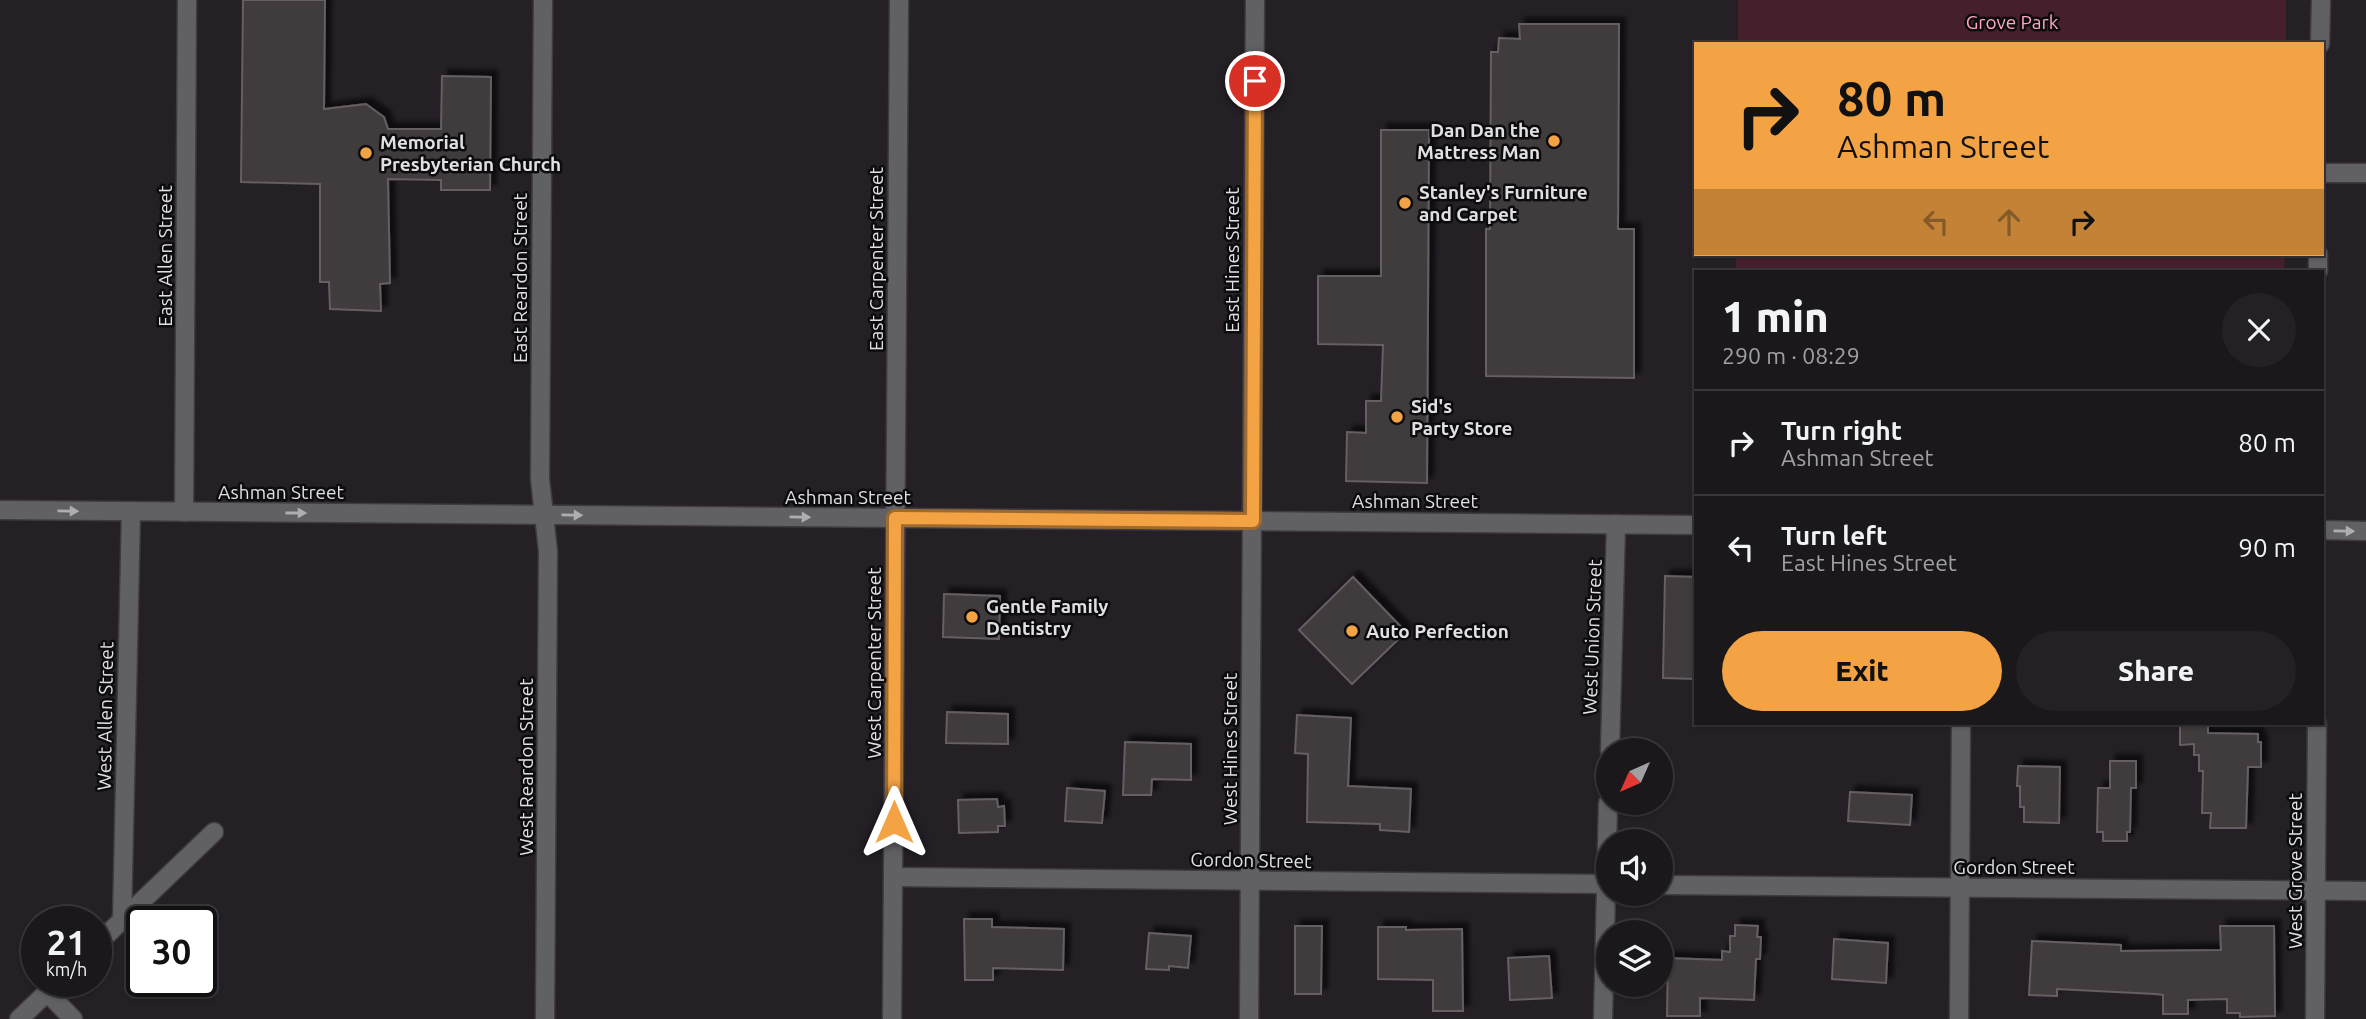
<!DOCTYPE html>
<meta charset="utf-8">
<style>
:root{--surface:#1b181c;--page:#242125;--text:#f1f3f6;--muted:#a0a0a3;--line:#39373b;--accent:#f4a344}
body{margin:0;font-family:Ubuntu,sans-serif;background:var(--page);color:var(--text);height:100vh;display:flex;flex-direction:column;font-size:26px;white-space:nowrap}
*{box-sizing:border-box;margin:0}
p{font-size:23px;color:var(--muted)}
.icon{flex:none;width:38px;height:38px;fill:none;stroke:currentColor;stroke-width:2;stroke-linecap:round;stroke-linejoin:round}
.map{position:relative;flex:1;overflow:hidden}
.details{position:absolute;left:1694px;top:270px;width:630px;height:455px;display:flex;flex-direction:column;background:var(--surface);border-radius:0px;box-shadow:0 2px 5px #0004,0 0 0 2px var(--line)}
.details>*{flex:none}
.hud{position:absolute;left:1694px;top:42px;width:630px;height:214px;border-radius:0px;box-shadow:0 2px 5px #0004,0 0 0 2px var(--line);background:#f4a344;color:#111;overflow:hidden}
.needle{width:46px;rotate:225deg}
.fabs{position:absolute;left:1596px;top:738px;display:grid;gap:14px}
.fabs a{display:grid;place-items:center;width:77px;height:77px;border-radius:50%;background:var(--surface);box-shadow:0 2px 5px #0004,0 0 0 2px var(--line);font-size:35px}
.speed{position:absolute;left:21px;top:906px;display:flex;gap:14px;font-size:35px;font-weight:700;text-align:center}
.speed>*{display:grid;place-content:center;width:91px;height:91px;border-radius:50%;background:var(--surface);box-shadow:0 2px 5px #0004,0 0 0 2px var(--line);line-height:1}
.speed small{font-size:18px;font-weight:400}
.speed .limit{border:4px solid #111;border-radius:10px;background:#fff;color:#111}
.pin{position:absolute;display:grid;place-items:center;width:60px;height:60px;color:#fff;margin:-30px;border:4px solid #fff;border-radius:50%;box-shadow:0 2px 7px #0007}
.me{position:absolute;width:77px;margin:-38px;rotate:0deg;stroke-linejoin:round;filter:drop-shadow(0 0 5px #0008)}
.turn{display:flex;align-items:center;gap:24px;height:147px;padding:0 28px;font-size:32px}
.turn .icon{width:91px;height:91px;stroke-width:2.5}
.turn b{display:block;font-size:49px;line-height:60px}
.lanes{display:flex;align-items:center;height:66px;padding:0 28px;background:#0003;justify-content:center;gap:35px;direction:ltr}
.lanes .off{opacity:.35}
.round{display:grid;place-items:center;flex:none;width:74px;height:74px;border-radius:37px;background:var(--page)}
.summary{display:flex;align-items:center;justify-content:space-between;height:119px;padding:0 28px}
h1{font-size:42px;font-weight:800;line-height:52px}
.primary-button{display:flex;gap:14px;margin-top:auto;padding:14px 28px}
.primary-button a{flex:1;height:80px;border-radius:42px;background:var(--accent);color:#111;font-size:28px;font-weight:800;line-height:80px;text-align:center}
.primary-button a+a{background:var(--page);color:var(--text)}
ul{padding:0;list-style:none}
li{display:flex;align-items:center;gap:21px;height:105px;padding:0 28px;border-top:2px solid var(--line)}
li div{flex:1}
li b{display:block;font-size:26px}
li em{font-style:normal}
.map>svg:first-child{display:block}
.green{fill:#461f2c}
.building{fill:#403a3e;stroke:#655e63;stroke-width:2;filter:url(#shadow)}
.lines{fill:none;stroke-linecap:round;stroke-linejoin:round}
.minor-casing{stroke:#3f3b40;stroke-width:21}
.tertiary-casing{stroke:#3f3b40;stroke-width:21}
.minor{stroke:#616164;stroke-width:18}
.tertiary{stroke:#616164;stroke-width:18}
.oneway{fill:#aeadb0}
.route-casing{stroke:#9f6a2c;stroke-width:18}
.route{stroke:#f4a344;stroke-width:12}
.poi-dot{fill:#f4a344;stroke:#0c0b0d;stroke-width:2.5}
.labels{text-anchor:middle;stroke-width:5;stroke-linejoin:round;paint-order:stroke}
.park-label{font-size:19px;fill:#ffa7c3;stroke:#0c0b0d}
.poi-label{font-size:19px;font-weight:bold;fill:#e2dfe3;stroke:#0c0b0d;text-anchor:start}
.street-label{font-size:19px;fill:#e2dfe3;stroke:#0c0b0d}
</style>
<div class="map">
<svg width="2366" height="1019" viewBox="0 0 2366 1019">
<defs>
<filter id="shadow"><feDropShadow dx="6" dy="-6" stdDeviation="2" flood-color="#0009"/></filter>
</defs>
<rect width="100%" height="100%" fill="#242026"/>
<!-- green -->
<g class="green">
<rect x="1738" y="0" width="548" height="44"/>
<path d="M1736,254H2285L2284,271H1736Z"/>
</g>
<!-- building -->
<g class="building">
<path d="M243,0H325L324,109L366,104L384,117L388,129H441L442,76L491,77L490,190H441V180L388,179L390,283L380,284L381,311L330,309L329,282H320V184L241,182Z"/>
<path d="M1519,24H1619L1618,229H1634V378L1486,376V229H1490L1491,52H1498L1499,38L1520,39Z"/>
<path d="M1381,130H1429L1427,483L1346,481L1347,432L1366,433V401H1381L1383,345L1318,344V276H1381Z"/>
<path d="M1665,576L1696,577V679L1663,678Z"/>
<path d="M1353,577L1406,632L1352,684L1299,630Z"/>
<path d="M944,594L1000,596L999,639L943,637Z"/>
<path d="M947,712L1008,714V744L946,743Z"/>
<path d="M1297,715L1351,718L1348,786L1411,789L1409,832L1380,830V824L1307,822L1308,754L1295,753Z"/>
<path d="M2180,723H2208V733L2258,734V742H2261V767H2248L2246,828H2210L2211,813H2202L2203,771H2199V755H2194V744L2180,745Z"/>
<path d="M1125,742L1191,744V780L1152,779L1151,795H1123Z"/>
<path d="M2110,761H2136V788H2131L2130,832H2127V841H2103V832H2097L2098,788H2110Z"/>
<path d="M2018,766L2060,767L2059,823L2024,822V807H2020V786H2017Z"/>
<path d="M1067,788L1105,791L1102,823L1065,821Z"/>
<path d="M1850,792L1912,795L1910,825L1848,821Z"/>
<path d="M997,799L998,807L1004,806L1005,826H998V832L959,833L958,800Z"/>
<path d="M964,919H992V927L1064,929L1063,970L993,968V980H965Z"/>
<path d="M1735,925L1758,926L1757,937H1761L1760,959H1756L1754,1000L1700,998V1016H1667L1668,958L1722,960V951L1730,952V936H1735Z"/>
<path d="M1295,926H1322L1321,994H1295Z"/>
<path d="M2220,926H2274L2275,1016L2240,1017V1013H2227V999L2188,1000V1014H2163V995L2155,994L2057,989V996L2029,995L2032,941L2121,945V951L2221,950Z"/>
<path d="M1378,927H1406V930L1462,929L1463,1011H1433V980L1378,979Z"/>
<path d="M1149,933L1191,936L1188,968L1169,966V970L1146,969Z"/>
<path d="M1834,939L1888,943L1886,983L1832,979Z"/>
<path d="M1549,956L1552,998L1510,1000L1508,958Z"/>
</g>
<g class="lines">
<defs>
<g id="minor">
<path d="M543,0L540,479L548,551L545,1019"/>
<path d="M2320,44L2321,0"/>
<path d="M2322,173H2366"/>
<path d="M2318,271V254"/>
<path d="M184,512L187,0"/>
<path d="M1610,751L1616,524"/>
<path d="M894,877L1608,884"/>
<path d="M1661,885L2366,891"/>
<path d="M122,921L131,511"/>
<path d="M96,945L214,832"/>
<path d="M47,992L73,1019"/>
<path d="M19,1019L58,982"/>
<path d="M892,1019L899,0"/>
<path d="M1249,1019L1255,0"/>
<path d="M1603,1019L1608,803"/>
<path d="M1959,1019L1961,723"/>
<path d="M2315,1019L2317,723"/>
</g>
<g id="tertiary">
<path d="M0,510L1696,525"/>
<path d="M2322,530L2366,531"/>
</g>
</defs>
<!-- minor casing -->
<use href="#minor" class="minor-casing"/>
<!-- tertiary casing -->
<use href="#tertiary" class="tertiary-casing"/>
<!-- minor -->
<use href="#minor" class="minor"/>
<!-- tertiary -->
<use href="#tertiary" class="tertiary"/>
</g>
<!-- one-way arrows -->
<defs><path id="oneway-solid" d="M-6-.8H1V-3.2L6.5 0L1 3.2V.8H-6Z" transform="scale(1.75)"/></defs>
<g class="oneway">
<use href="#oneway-solid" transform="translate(68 511) rotate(1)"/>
<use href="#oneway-solid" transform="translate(296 513)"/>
<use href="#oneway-solid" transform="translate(572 515) rotate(1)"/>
<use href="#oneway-solid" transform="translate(800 517) rotate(1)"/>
<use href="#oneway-solid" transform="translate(2344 531) rotate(1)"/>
</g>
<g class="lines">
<defs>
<path id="route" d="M894,822L895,518L1253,521L1255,81"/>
</defs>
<!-- route casing -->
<use href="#route" class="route-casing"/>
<!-- route -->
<use href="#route" class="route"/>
</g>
<!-- markers -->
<g class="poi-dot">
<circle cx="1554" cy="141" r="7"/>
<circle cx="366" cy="153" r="7"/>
<circle cx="1405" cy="203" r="7"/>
<circle cx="1397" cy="417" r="7"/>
<circle cx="972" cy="617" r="7"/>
<circle cx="1352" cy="631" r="7"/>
</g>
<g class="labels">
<!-- park labels -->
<g class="park-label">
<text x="2012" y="29">Grove Park</text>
</g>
<!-- poi labels -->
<g class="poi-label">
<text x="1540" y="137" text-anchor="end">Dan Dan the<tspan x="1540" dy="22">Mattress Man</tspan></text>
<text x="380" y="149">Memorial<tspan x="380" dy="22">Presbyterian Church</tspan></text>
<text x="1419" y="199">Stanley's Furniture<tspan x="1419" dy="22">and Carpet</tspan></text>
<text x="1411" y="413">Sid's<tspan x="1411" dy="22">Party Store</tspan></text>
<text x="986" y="613">Gentle Family<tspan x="986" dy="22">Dentistry</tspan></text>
<text x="1366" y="638">Auto Perfection</text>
</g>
<!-- street labels -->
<g class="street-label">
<text transform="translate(165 256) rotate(-90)" y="7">East Allen Street</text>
<text transform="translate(876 259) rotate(-90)" y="7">East Carpenter Street</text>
<text transform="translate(1232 260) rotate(-90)" y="7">East Hines Street</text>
<text transform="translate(520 278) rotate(-90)" y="7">East Reardon Street</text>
<text x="281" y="499">Ashman Street</text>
<text x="848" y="504">Ashman Street</text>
<text x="1415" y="508">Ashman Street</text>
<text transform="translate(1592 637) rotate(-88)" y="7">West Union Street</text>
<text transform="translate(874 663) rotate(-90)" y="7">West Carpenter Street</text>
<text transform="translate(105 716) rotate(-89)" y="7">West Allen Street</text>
<text transform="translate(1230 749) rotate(-90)" y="7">West Hines Street</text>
<text transform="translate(526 767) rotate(-90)" y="7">West Reardon Street</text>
<text transform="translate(1251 860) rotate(1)" y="7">Gordon Street</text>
<text x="2014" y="874">Gordon Street</text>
<text transform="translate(2295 871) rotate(-90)" y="7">West Grove Street</text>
</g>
</g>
</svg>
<div class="fabs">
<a><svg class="needle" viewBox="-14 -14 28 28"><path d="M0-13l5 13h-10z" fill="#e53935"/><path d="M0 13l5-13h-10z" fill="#a0a0a3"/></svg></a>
<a><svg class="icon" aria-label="sound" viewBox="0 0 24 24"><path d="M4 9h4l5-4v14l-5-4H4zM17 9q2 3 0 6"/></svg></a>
<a><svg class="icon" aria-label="layers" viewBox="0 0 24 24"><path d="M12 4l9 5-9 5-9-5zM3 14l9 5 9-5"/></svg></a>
</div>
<div class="speed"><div>21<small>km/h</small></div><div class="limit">30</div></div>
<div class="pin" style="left:1255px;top:81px;background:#d93025"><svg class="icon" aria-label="arrive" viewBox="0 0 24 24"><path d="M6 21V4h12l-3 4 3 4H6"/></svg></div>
<svg class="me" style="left:894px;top:822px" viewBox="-20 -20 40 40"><path d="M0-17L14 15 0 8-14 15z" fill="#f4a344" stroke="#fff" stroke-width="4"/></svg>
<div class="hud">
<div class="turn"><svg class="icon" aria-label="right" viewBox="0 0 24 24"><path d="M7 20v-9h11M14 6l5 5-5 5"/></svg><div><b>80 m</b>Ashman Street</div></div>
<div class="lanes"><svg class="icon off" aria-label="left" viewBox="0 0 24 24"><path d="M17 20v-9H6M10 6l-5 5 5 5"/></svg><svg class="icon off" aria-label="ahead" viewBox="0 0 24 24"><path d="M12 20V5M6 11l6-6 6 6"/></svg><svg class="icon" aria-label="right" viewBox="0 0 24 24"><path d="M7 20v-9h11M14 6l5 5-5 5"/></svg></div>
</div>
<section class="details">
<div class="summary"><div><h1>1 min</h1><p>290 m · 08:29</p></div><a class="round"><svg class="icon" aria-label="close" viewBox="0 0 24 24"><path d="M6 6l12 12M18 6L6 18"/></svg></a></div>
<ul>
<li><svg class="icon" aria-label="right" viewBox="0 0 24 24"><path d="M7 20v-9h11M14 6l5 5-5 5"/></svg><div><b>Turn right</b><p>Ashman Street</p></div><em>80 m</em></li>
<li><svg class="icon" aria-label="left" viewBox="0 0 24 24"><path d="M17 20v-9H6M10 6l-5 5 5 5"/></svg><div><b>Turn left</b><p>East Hines Street</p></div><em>90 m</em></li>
</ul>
<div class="primary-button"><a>Exit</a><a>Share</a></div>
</section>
</div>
